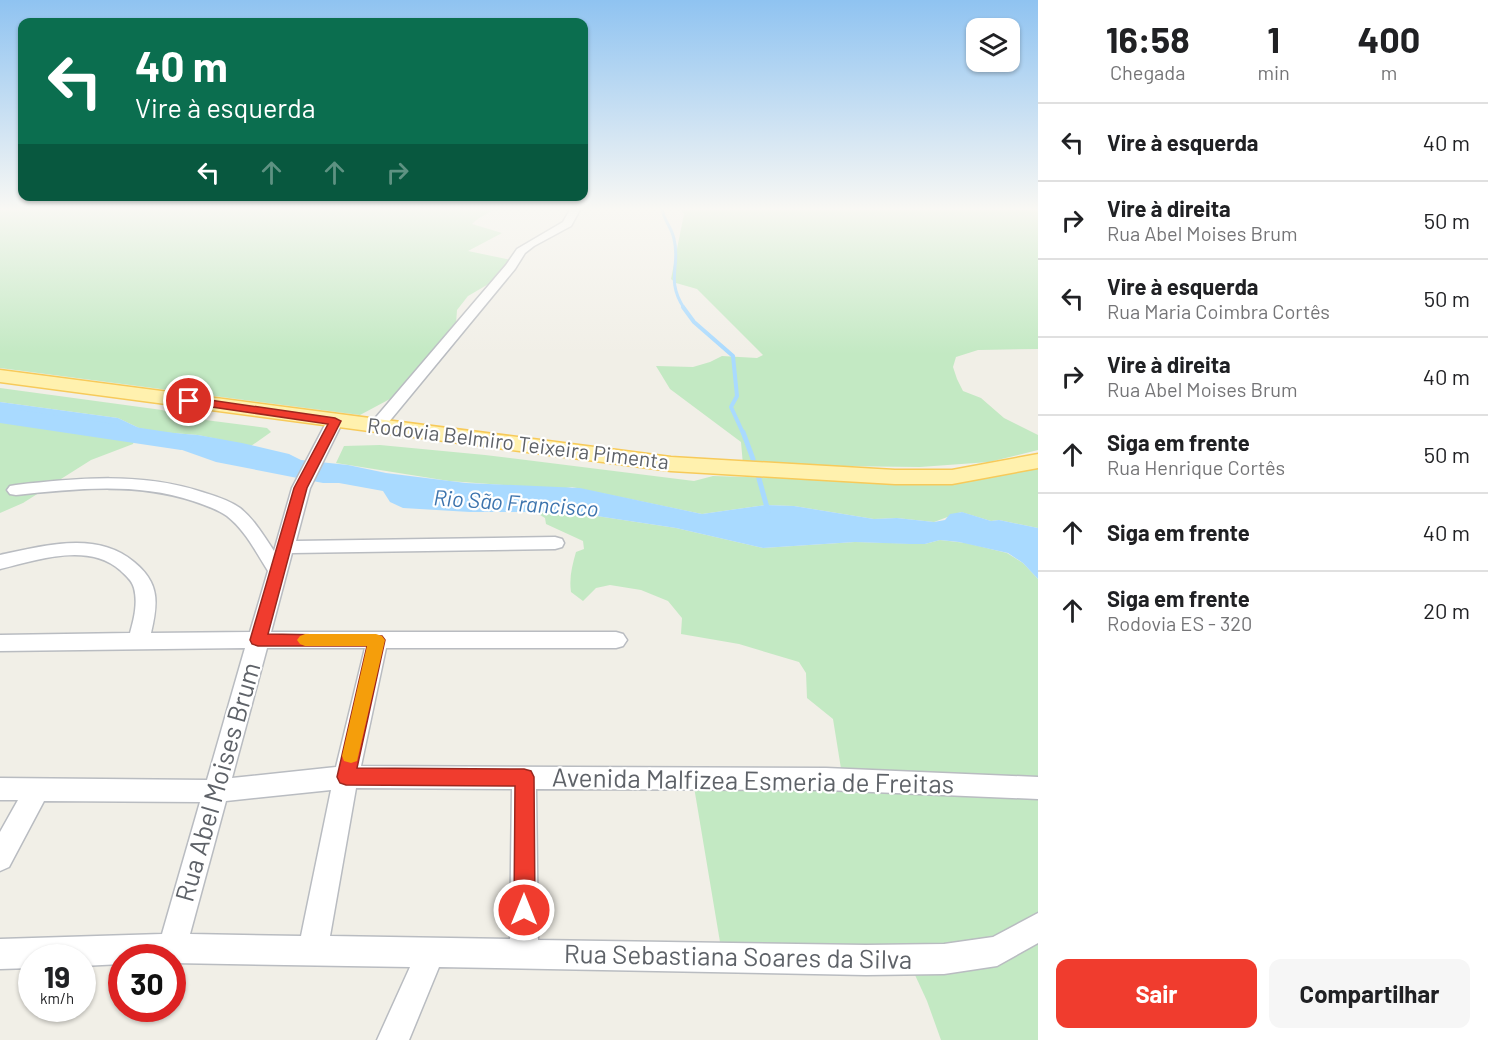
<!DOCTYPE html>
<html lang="pt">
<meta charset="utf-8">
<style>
:root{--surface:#fff;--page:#f6f6f6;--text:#202124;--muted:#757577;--line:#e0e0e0;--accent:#f03c2e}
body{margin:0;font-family:Barlow,sans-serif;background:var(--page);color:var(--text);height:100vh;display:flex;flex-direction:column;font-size:22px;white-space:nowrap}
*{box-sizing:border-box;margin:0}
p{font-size:20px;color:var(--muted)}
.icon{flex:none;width:33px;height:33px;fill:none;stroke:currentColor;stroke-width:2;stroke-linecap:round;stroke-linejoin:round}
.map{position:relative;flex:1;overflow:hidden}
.sheet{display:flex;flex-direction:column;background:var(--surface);width:450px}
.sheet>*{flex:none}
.top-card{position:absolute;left:18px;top:18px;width:570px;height:183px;border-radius:12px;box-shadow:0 2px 4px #0004;background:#0b6e4f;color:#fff;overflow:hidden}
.tools{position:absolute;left:966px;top:18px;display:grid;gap:12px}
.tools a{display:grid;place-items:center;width:54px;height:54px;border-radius:12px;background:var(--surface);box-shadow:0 2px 4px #0004;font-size:30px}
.speed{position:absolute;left:18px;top:944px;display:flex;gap:12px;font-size:30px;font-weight:700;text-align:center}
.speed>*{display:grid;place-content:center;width:78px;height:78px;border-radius:50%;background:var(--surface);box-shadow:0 2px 4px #0004;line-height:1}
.speed small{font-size:15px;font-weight:400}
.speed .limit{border:9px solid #d22;background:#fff;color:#111}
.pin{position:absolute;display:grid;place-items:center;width:51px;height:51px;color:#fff;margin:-26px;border:3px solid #fff;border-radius:50%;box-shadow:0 2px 6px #0007}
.me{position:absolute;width:66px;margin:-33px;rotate:0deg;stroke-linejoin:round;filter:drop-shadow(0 0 4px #0008)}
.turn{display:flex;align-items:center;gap:21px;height:126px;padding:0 18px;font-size:27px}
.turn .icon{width:78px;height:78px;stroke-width:2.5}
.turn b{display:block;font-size:42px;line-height:51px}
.lanes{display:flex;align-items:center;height:57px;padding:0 18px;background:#0003;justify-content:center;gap:30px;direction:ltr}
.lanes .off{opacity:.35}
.eta{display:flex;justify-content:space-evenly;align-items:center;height:102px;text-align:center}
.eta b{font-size:36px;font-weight:700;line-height:42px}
.cta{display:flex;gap:12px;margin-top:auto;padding:12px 18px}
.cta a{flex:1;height:69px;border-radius:12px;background:var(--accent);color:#fff;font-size:24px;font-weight:700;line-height:69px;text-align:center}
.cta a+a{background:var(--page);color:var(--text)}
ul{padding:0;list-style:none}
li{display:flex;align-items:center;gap:18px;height:78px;padding:0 18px;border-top:2px solid var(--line)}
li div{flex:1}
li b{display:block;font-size:22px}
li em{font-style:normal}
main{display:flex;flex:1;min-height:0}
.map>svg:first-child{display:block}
.green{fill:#c3e9c3}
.water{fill:#a9daff}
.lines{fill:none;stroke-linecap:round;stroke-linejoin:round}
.stream-far2{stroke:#a9daff;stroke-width:3}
.stream-far1{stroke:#a9daff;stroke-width:4}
.stream{stroke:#a9daff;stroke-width:5}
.river{fill:#a9daff;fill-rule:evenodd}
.minor-casing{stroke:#b9bcc1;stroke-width:3}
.major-casing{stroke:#f7ca5a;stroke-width:3}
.minor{fill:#fff;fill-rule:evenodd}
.major{fill:#fff1ae;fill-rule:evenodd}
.route{fill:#f03c2e;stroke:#9c271e;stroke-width:1.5}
.slow{fill:#f59e0b}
.labels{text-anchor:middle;stroke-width:4.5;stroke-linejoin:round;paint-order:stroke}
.street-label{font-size:21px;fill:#5e6268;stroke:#fff}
.water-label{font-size:22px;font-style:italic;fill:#3d74ad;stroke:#fff}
.near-street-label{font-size:26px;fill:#5e6268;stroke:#fff}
</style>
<main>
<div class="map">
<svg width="1038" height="1040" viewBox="0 0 1038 1040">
<rect width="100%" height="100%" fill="#f1efe7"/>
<!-- green -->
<g class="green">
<path d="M0,208H497C489,213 480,216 472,224L502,233L468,251L511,260L492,282L468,296L457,310L456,324L403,392L360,415L0,368Z"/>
<path d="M679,208H1038V349L978,350L956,357L953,367L957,379L963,391L981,398L1004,418L1038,435V450L989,462L920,467L743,465L741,442L670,389L656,366L693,367L710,362L722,356L757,358L763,355L697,289L676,283L671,279L684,214Z"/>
<path d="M0,388L162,410L182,417L267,428L271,432L251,446L198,435L160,432L139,428L118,418L0,402Z"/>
<path d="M0,418L89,425L109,431L137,434L133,444L91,460L23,503L0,513Z"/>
<path d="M380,445L485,455L694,481L713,476L878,481L1038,464V528L999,520L991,521L961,512L934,522L897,518L874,519L794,506L765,505L702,514L572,487L560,489L449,481L336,463L344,446Z"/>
<path d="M570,512L676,528L763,548L855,542L925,544L940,540L966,543L1007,553L1023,563L1038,579V1040H941L927,1001L909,962L722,954L692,775L843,781L833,719L807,698L806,673L799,662L739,644L681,634L682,618L668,601L641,590L610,585L596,588L583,601L571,592C569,578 572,566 576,552L584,549L583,541L546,524L545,518L537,513Z"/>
</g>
<!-- water -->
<path class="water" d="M0,402L118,418L139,428L160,432L198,435L242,443L289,454L301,460L348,465L386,473L466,483L580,488L702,514L765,505L794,506L874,519L897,518L934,522L945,520L950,514L962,512L991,521L999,520L1038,528V579L1023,563L1008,553L959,542L940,540L925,544H910L855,542L763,548L676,528L570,512H470L403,508L390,502L383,491L339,483H323L216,462L137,434L109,431L89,425L0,418Z"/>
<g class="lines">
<!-- stream-far2 -->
<path class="stream-far2" d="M662,208C663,220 672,227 674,239C681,265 665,279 684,308"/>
<!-- stream-far1 -->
<path class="stream-far1" d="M683,307L694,322L733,356L737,396L731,407L743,433"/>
<!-- stream -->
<g class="stream">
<path d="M743,432L753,459"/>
<path d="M758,475L768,511"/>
</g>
<!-- river -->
<path class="river" d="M0,407L181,434L190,436L194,442L190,448L181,450L0,423Z"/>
<defs>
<g id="minor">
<path d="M571,208H581L571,226L534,246L525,253L515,269L383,429H371L369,426L371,423L506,265L517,249L563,222Z"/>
<path d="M335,416L343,421L310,488L296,541L555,537L562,539L564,543L562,547L555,549L292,553L271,632H616L623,634L627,640L623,646L616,648H386L361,766L826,768L1038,777V799L826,790L536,789L538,940L866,945L944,944L993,937L1038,913V943L997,966L944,974L866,975L439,967L409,1040H377L410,967L172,963V957H122V964L82,966V957H32V968L0,969V939L162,934L200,802L44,801L9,867L0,871V832L18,800H0V778L207,780L245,648L0,651V635L130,633C134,619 138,603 134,588C132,580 125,575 120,570C88,542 37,560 0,569V555C43,546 97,530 134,562C160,583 158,603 151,633L250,632L268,571C256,552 245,530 227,516C217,509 205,505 193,501C135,482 76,489 16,495L10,494L7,490L10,486L16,485C79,478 141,472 202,492C215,496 229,500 240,508C254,519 264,536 274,551L292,488L327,421ZM267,648H365L336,767L232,778ZM356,788L512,789L510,939L330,936ZM331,790L301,936L190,934L226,801Z"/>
</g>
<path id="major" d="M0,370L671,457L895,470H952L1038,454V468L952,484H895L671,471L0,382Z"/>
</defs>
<!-- minor casing -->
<use href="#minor" class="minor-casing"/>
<!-- major casing -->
<use href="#major" class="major-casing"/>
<!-- minor -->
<use href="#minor" class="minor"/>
<!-- major -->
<use href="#major" class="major"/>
</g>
<!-- sky -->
<linearGradient id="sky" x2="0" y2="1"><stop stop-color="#8fc3f1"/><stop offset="0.59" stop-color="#f9f8f4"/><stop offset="1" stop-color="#f9f8f4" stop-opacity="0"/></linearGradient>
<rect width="1038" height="354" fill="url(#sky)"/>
<!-- route -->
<path class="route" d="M189,397L335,418L341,421L307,488L268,634L382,636L385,640L357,768L524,769L531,771L534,777L535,910L532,917L524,920L517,917L514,910L515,786L346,785L340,783L337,777L367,646H258L252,644L250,640L294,488L328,424L185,403V398Z"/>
<!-- slow -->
<path class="slow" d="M305,634H376L382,636L385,640L357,761L351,763L344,761L342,756L367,646H305L300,644L297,640L300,636Z"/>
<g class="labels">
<!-- street labels -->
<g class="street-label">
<text transform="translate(518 444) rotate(7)" y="7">Rodovia Belmiro Teixeira Pimenta</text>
</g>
<!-- water labels -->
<g class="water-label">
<text transform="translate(516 503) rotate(4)" y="8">Rio São Francisco</text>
</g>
<!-- near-street labels -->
<g class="near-street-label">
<text transform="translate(753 781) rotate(1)" y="9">Avenida Malfizea Esmeria de Freitas</text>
<text transform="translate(218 782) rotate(-74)" y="9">Rua Abel Moises Brum</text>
<text transform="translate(738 957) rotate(1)" y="9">Rua Sebastiana Soares da Silva</text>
</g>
</g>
</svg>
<div class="tools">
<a><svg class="icon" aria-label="layers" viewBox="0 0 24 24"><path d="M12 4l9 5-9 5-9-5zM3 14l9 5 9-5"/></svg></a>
</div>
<div class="speed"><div>19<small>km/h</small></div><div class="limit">30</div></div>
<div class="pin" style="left:189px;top:401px;background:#d93025"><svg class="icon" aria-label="arrive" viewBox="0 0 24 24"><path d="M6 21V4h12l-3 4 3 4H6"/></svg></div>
<svg class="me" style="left:524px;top:910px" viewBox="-20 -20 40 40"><circle r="17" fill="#f03c2e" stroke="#fff" stroke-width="3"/><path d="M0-11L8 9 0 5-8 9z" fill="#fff"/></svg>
<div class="top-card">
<div class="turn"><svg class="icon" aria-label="left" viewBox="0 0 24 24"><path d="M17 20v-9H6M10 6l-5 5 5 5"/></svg><div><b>40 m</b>Vire à esquerda</div></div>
<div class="lanes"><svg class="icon" aria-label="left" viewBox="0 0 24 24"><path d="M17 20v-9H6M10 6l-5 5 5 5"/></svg><svg class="icon off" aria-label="ahead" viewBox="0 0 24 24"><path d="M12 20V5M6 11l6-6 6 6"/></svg><svg class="icon off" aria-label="ahead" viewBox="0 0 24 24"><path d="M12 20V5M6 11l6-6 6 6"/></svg><svg class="icon off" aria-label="right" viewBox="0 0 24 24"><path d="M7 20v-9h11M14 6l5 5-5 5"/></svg></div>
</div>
</div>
<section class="sheet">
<div class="eta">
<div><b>16:58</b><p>Chegada</p></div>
<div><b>1</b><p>min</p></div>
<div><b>400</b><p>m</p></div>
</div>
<ul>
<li><svg class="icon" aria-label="left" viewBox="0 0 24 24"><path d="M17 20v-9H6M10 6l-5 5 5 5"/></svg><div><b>Vire à esquerda</b></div><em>40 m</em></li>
<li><svg class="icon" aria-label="right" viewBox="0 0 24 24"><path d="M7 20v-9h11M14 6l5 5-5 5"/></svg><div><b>Vire à direita</b><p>Rua Abel Moises Brum</p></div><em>50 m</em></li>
<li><svg class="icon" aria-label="left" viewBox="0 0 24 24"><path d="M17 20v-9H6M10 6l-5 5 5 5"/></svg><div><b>Vire à esquerda</b><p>Rua Maria Coimbra Cortês</p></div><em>50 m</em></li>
<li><svg class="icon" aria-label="right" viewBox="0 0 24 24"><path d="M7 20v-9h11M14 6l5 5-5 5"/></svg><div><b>Vire à direita</b><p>Rua Abel Moises Brum</p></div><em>40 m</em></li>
<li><svg class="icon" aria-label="ahead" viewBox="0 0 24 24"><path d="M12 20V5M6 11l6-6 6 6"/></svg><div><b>Siga em frente</b><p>Rua Henrique Cortês</p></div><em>50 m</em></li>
<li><svg class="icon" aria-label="ahead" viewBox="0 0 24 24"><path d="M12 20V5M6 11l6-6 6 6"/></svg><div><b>Siga em frente</b></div><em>40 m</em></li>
<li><svg class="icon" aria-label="ahead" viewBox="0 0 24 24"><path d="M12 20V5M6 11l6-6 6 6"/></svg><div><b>Siga em frente</b><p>Rodovia ES - 320</p></div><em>20 m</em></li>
</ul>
<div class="cta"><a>Sair</a><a>Compartilhar</a></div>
</section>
</main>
